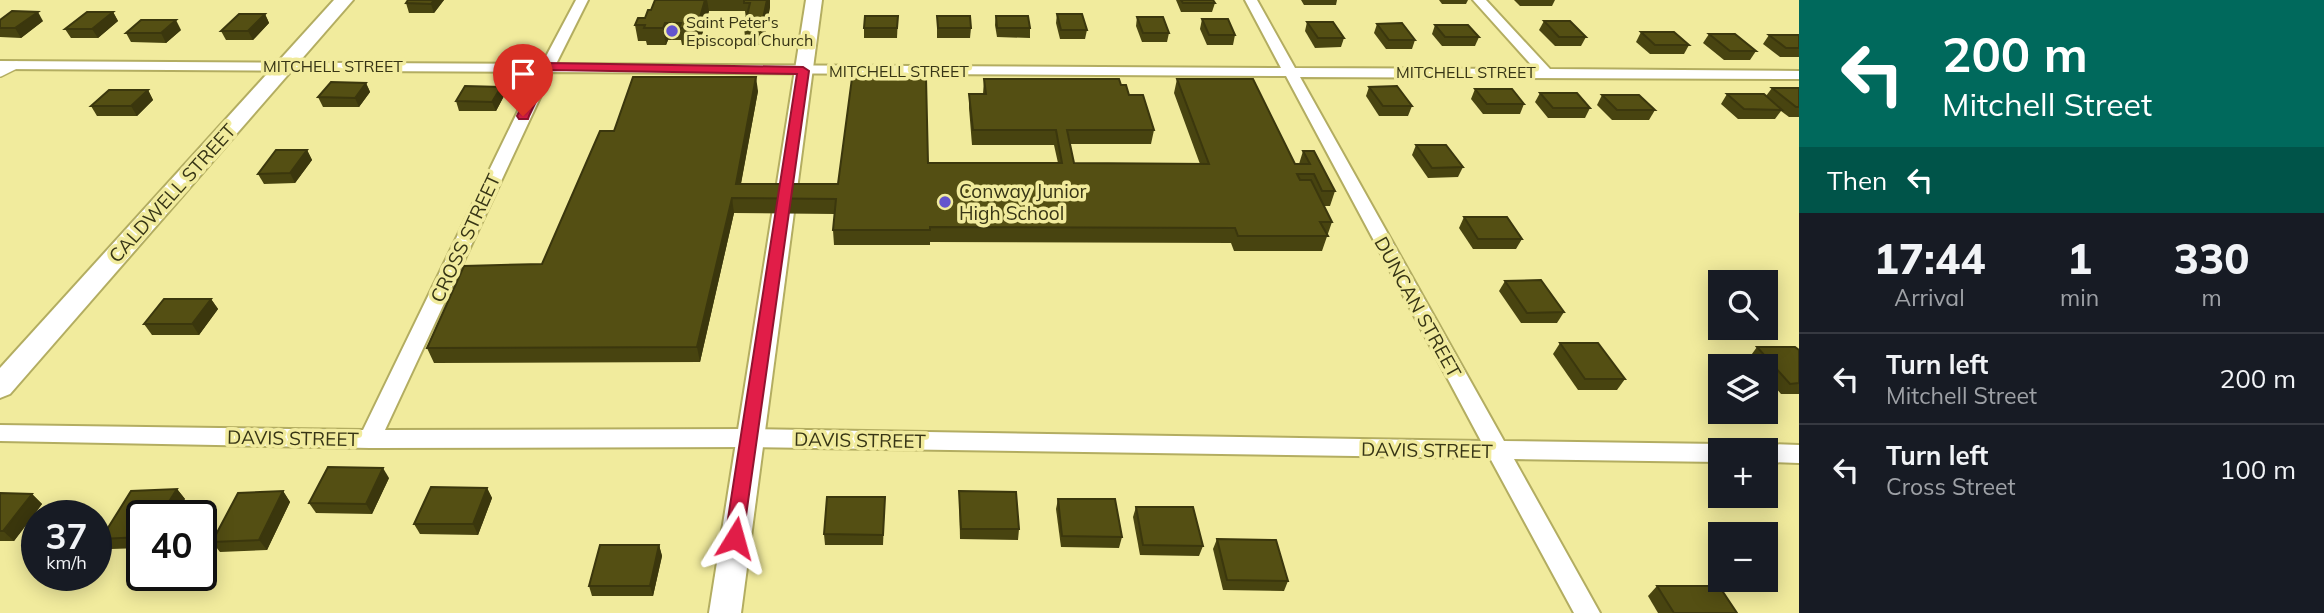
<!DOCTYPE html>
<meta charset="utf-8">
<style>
:root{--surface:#171b24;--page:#242831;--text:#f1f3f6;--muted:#9ea1a6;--line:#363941}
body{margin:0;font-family:Mulish,sans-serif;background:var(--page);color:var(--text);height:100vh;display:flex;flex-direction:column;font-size:26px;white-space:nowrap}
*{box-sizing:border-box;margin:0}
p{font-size:23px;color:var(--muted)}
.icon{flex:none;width:38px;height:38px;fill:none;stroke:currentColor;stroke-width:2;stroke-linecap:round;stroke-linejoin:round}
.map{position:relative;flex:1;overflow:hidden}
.panel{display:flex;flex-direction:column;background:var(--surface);width:525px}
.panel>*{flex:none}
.hud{background:#00695c;color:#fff;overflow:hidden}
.buttons{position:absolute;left:1708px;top:270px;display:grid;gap:14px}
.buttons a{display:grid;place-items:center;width:70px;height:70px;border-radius:0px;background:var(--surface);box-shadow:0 4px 18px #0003;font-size:35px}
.speed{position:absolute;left:21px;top:500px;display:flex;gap:14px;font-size:35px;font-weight:700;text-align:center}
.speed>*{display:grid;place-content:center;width:91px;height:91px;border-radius:50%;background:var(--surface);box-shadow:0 4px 18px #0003;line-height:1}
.speed small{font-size:18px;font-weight:400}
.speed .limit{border:4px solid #111;border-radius:10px;background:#fff;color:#111}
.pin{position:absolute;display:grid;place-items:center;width:60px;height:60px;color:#fff;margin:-72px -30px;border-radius:50% 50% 50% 0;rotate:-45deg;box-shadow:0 0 7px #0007}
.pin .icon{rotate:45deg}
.me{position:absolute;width:77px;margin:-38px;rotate:8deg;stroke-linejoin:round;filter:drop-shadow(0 0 5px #0008)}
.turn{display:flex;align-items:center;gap:24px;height:147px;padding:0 28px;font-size:32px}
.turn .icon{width:91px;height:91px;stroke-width:2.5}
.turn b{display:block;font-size:49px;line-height:60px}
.then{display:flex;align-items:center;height:66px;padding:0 28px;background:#0003;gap:14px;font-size:26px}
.eta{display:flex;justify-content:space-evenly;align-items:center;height:119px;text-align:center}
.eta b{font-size:42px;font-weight:800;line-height:49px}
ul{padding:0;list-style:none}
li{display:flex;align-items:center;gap:21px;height:91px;padding:0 28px;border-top:2px solid var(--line)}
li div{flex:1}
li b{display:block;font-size:26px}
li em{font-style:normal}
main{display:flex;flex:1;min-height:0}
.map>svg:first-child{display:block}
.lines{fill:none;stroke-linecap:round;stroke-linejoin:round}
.service-casing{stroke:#b3ad61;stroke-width:10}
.minor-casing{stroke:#b3ad61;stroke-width:4}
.tertiary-casing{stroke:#b3ad61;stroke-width:4}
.secondary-casing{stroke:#b3ad61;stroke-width:4}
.service{stroke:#fff;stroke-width:7}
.minor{fill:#fff;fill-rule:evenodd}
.tertiary{fill:#fff;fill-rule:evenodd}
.secondary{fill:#fff;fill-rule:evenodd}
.wall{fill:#484410}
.shaded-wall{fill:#3b370d}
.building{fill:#544f13;stroke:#3b370d;stroke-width:2}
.route{fill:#e11d48;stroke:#92132f;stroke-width:2}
.poi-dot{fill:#6454cd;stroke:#f1eb9d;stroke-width:2.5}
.labels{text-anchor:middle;stroke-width:7;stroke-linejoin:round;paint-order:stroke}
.far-poi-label{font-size:16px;fill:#373515;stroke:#f1eb9d;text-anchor:start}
.far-street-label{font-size:16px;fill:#373515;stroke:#f1eb9d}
.poi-label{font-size:19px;fill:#373515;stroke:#f1eb9d;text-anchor:start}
.street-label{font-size:19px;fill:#373515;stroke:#f1eb9d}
</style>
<main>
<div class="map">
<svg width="1799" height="613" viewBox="0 0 1799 613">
<rect width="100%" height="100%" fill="#f1eb9d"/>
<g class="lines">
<defs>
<path id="service" d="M0,73L16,65"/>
<g id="minor">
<path d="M576,0H588L556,64L1281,68L1245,0H1257L1295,68L1535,69L1473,0H1486L1550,69L1799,71V79L1300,77L1504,441L1720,444L1729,450H1720V462L1514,459L1600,613H1574L1490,458L749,447L370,448L0,441V425L363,430L537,72L0,69V61L542,64ZM552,72L1286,76L1481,441L749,429L385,430Z"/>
<path d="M1766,444L1799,445V463L1766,462V450H1757Z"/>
</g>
<path id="tertiary" d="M806,0H822L741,613H709Z"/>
<path id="secondary" d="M334,0H353L10,394L0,398V368Z"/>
</defs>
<!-- service casing -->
<use href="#service" class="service-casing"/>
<!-- minor casing -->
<use href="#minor" class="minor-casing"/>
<!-- tertiary casing -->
<use href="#tertiary" class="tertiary-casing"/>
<!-- secondary casing -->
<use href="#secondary" class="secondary-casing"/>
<!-- service -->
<use href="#service" class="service"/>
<!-- minor -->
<use href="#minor" class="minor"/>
<!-- tertiary -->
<use href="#tertiary" class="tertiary"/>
<!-- secondary -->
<use href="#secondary" class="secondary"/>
</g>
<!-- wall -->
<g class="wall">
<path d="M408,0H444L434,13H409L406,3Z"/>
<path d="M655,0H770V7L763,45H746L744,28L746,19L745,11H709L699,45H682L681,40H668L666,45H647L646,41H638L635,25L645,18L651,10Z"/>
<path d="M1176,0H1213L1215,3L1212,12H1181Z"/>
<path d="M1301,0H1337L1336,5H1304Z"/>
<path d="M1439,0H1468L1466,4H1442Z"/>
<path d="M1514,0H1555L1552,6H1520Z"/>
<path d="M113,12L118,21L98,38H71L65,29Z"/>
<path d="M265,14L269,23L253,40H226L221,31Z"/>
<path d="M1057,14L1087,30L1085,39H1060L1056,23Z"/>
<path d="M898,16L897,38H864V28Z"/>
<path d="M937,16L971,28L970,38H937Z"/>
<path d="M996,16L1030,28V38L997,37L995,25Z"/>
<path d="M1137,17L1169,33L1167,42H1142L1136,26Z"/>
<path d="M1202,19L1235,35L1233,45H1207L1200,29Z"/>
<path d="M0,20L43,21L21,38L0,37Z"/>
<path d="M1544,21L1586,37L1581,46H1555L1539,30Z"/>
<path d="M1307,22L1344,38L1341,47L1315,48L1305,31Z"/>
<path d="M1377,24L1415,40L1412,49H1386L1374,33Z"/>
<path d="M1435,25L1479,37L1475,46H1442L1432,34Z"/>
<path d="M181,30L166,43L131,42L126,33Z"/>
<path d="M1641,32L1689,45L1684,54H1650L1636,42Z"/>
<path d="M1709,34L1756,51L1750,60H1724L1703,43Z"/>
<path d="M1769,35H1799V57H1780L1763,44Z"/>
<path d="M984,79L1121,85L1154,130L1151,144H1070L1074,163L1200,164L1174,93L1177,79L1295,164H1299L1303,151L1335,191L1330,206H1324L1332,222L1322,251H1234L1231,243L930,242V245H834L833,230L835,214L734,213L700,362L434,363L427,348L542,264L614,131L758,91L741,184H838L928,163H1058L1054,145H972L969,108V94H983Z"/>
<path d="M366,83L370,92L359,107H323L318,97Z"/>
<path d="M1369,87L1412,106L1408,116H1379L1366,96Z"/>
<path d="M1772,88H1799V117H1789L1781,111L1775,119H1738L1721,104L1727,94L1766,96Z"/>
<path d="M1475,89L1524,104L1520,114H1483L1471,99Z"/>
<path d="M148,90L153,100L137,116H97L91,106Z"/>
<path d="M1540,93L1590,108L1585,118H1548L1535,102Z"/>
<path d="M1602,95L1655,110L1649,120H1612L1597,105Z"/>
<path d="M504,96L496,111H459L456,101Z"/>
<path d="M1416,145L1463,167L1458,177L1428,178L1412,155Z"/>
<path d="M307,150L312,160L295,183L264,184L258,174Z"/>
<path d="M1464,217L1522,239L1516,249H1473L1459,228Z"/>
<path d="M1505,281L1564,312L1557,323H1521L1499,291Z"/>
<path d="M211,299L218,309L199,335H152L144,324Z"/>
<path d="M1560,343L1625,379L1617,390H1578L1553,354Z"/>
<path d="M1757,347L1799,350V394H1781L1766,377V366H1756L1749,358Z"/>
<path d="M389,478L372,514L316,513L309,503Z"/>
<path d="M487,488L492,498L478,535L420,534L414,524Z"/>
<path d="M177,489L185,499L142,516V548L111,549L101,539Z"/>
<path d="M283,491L290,502L267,550L220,552L212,542Z"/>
<path d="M959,491L1019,529L1018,540L960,539Z"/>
<path d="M0,493L32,494L42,504L14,541H0Z"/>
<path d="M885,497L883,545H825L824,534Z"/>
<path d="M1058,499L1122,537L1119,548L1061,547L1056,509Z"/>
<path d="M1136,507L1203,546L1199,556L1140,555L1133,517Z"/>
<path d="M1217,539L1288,581L1284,591L1223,590L1213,549Z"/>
<path d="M659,545L662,556L653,596H592L589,586Z"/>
<path d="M1657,586L1737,613H1658L1648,596Z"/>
</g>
<!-- shaded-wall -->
<g class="shaded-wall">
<path d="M434,0H444L434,13L431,4Z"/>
<path d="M705,0H707L709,11L699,45L697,28Z"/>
<path d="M767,0H770V7L763,45L761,28Z"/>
<path d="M38,12L43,21L21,38L15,28Z"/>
<path d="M113,12L118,21L98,38L92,29Z"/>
<path d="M265,14L269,23L253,40L248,31Z"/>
<path d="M176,20L181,30L166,43L161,33Z"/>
<path d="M665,23L668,40L666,45L663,28Z"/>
<path d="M756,77L758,91L738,199L736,184Z"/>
<path d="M366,83L370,92L359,107L355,98Z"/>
<path d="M501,87L504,96L496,111L492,102Z"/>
<path d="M148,90L153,100L137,116L131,106Z"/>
<path d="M307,150L312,160L295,183L290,173Z"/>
<path d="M732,198L734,213L700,362L697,347Z"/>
<path d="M211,299L218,309L199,335L192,324Z"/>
<path d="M383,468L389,478L372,514L366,504Z"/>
<path d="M487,488L492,498L478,535L473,524Z"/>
<path d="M177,489L185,499L175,516H160Z"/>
<path d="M283,491L290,502L267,550L259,540Z"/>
<path d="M32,494L42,504L14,541L3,531Z"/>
<path d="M659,545L662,556L653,596L650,586Z"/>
</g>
<!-- building -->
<g class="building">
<path d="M408,0H434L431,4L406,3Z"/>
<path d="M655,0H705L697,28H679L681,23H665L663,28H644L645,25H635L638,18H645L648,10H651Z"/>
<path d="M744,0H767L761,28H744L750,3H744Z"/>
<path d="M1181,0H1213L1215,3H1183Z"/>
<path d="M12,11L38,12L15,28H0V20Z"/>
<path d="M87,12H113L92,29H65Z"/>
<path d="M239,14H265L248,31H221Z"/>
<path d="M1057,14H1082L1087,30H1061Z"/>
<path d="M865,16H898L897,28H864Z"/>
<path d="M937,16H970L971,28H938Z"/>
<path d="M996,16H1028L1030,28H997Z"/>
<path d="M1137,17H1163L1169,33H1143Z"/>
<path d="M1202,19H1228L1235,35H1209Z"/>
<path d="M141,20H176L161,33H126Z"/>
<path d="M1544,21H1570L1586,37H1559Z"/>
<path d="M1307,22H1333L1344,38H1318Z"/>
<path d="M1402,23L1415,40H1389L1377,24Z"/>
<path d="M1435,25H1468L1479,37H1445Z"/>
<path d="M1641,32H1674L1689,45H1655Z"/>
<path d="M1709,34H1735L1756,51H1730Z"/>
<path d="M1769,35H1799V48H1786Z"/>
<path d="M633,77H756L736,184H838L852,78H926L928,163H1062L1056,130H973L969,94H986L984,79H1119L1121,85H1126L1129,95H1143L1154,130H1067L1074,163L1209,164L1177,79H1253L1295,164H1310L1303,151H1314L1335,191H1322L1314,174H1297L1300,180H1311L1332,222H1320L1328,236H1238L1235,228L930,227V230H833L836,199L732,198L697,347L427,348L464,266L542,264L600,131H614Z"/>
<path d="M331,82L366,83L355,98L318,97Z"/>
<path d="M465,86L501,87L492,102L456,101Z"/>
<path d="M1397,86L1412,106H1383L1369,87Z"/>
<path d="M1772,88H1799V107H1796Z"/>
<path d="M1475,89H1512L1524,104H1487Z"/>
<path d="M109,90H148L131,106H91Z"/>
<path d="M1540,93H1577L1590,108H1553Z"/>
<path d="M1727,94H1764L1782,110L1744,109Z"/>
<path d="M1602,95H1639L1655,110H1617Z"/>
<path d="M1416,145H1446L1463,167L1432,168Z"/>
<path d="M276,150H307L290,173L258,174Z"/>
<path d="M1464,217H1507L1522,239H1478Z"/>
<path d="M1541,280L1564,312L1527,313L1505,281Z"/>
<path d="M164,299H211L192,324H144Z"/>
<path d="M1560,343H1598L1625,379H1585Z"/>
<path d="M1757,347H1795L1799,350V383L1790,384Z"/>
<path d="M328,467L383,468L366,504L309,503Z"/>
<path d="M431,487L487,488L473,524H414Z"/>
<path d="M177,489L160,516H142V537L101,539L131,491Z"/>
<path d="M283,491L259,540L212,542L238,493Z"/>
<path d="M959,491L1016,492L1019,529H961Z"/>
<path d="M0,493L32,494L3,531H0Z"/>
<path d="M827,497H885L883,535L824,534Z"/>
<path d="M1058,499H1115L1122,537L1062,536Z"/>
<path d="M1136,507H1193L1203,546L1143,545Z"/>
<path d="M1217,539L1276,540L1288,581L1227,580Z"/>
<path d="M600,545H659L650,586H589Z"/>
<path d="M1657,586H1719L1737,613H1674Z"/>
</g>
<!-- route -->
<path class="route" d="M547,63L803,67L809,71L742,544L735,547L728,544L725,538L797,74L551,70L529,116L528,119H519L517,116L541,67Z"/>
<!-- markers -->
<g class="poi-dot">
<circle cx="672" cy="31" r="7"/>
<circle cx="945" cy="202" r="7"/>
</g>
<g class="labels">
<!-- far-poi labels -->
<g class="far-poi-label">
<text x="686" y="28">Saint Peter's<tspan x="686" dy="18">Episcopal Church</tspan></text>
</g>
<!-- far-street labels -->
<g class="far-street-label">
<text x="333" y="72">MITCHELL STREET</text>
<text x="899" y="77">MITCHELL STREET</text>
<text x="1466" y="78">MITCHELL STREET</text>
</g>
<!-- poi labels -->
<g class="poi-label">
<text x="959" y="198">Conway Junior<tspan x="959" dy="22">High School</tspan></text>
</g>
<!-- street labels -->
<g class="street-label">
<text transform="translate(172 193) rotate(-48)" y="7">CALDWELL STREET</text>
<text transform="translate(465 238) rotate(-65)" y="7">CROSS STREET</text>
<text transform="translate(1418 307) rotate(61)" y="7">DUNCAN STREET</text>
<text transform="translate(293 438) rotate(1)" y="7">DAVIS STREET</text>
<text transform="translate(860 440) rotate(1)" y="7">DAVIS STREET</text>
<text transform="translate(1427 450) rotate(1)" y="7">DAVIS STREET</text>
</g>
</g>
</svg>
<div class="buttons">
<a><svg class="icon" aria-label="search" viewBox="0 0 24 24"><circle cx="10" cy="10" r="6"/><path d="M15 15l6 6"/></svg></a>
<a><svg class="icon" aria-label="layers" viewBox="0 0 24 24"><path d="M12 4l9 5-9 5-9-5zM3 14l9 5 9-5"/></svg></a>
<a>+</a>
<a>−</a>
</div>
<div class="speed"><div>37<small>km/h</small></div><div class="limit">40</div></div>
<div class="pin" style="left:523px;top:116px;background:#d93025"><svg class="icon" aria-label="arrive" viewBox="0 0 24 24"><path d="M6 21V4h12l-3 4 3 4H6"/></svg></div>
<svg class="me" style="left:735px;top:538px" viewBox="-20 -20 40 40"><path d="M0-17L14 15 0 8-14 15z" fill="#e11d48" stroke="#fff" stroke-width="4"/></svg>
</div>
<section class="panel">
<div class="hud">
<div class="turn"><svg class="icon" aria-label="left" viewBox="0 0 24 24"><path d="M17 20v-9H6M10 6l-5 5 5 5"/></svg><div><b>200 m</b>Mitchell Street</div></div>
<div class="then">Then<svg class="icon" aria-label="left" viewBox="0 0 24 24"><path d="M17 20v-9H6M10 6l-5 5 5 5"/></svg></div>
</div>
<div class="eta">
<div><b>17:44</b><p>Arrival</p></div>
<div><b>1</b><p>min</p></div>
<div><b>330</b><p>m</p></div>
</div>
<ul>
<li><svg class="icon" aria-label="left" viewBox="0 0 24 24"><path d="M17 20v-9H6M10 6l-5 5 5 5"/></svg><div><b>Turn left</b><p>Mitchell Street</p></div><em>200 m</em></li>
<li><svg class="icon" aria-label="left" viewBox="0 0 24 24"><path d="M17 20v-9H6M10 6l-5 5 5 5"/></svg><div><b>Turn left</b><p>Cross Street</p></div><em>100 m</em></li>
</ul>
</section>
</main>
